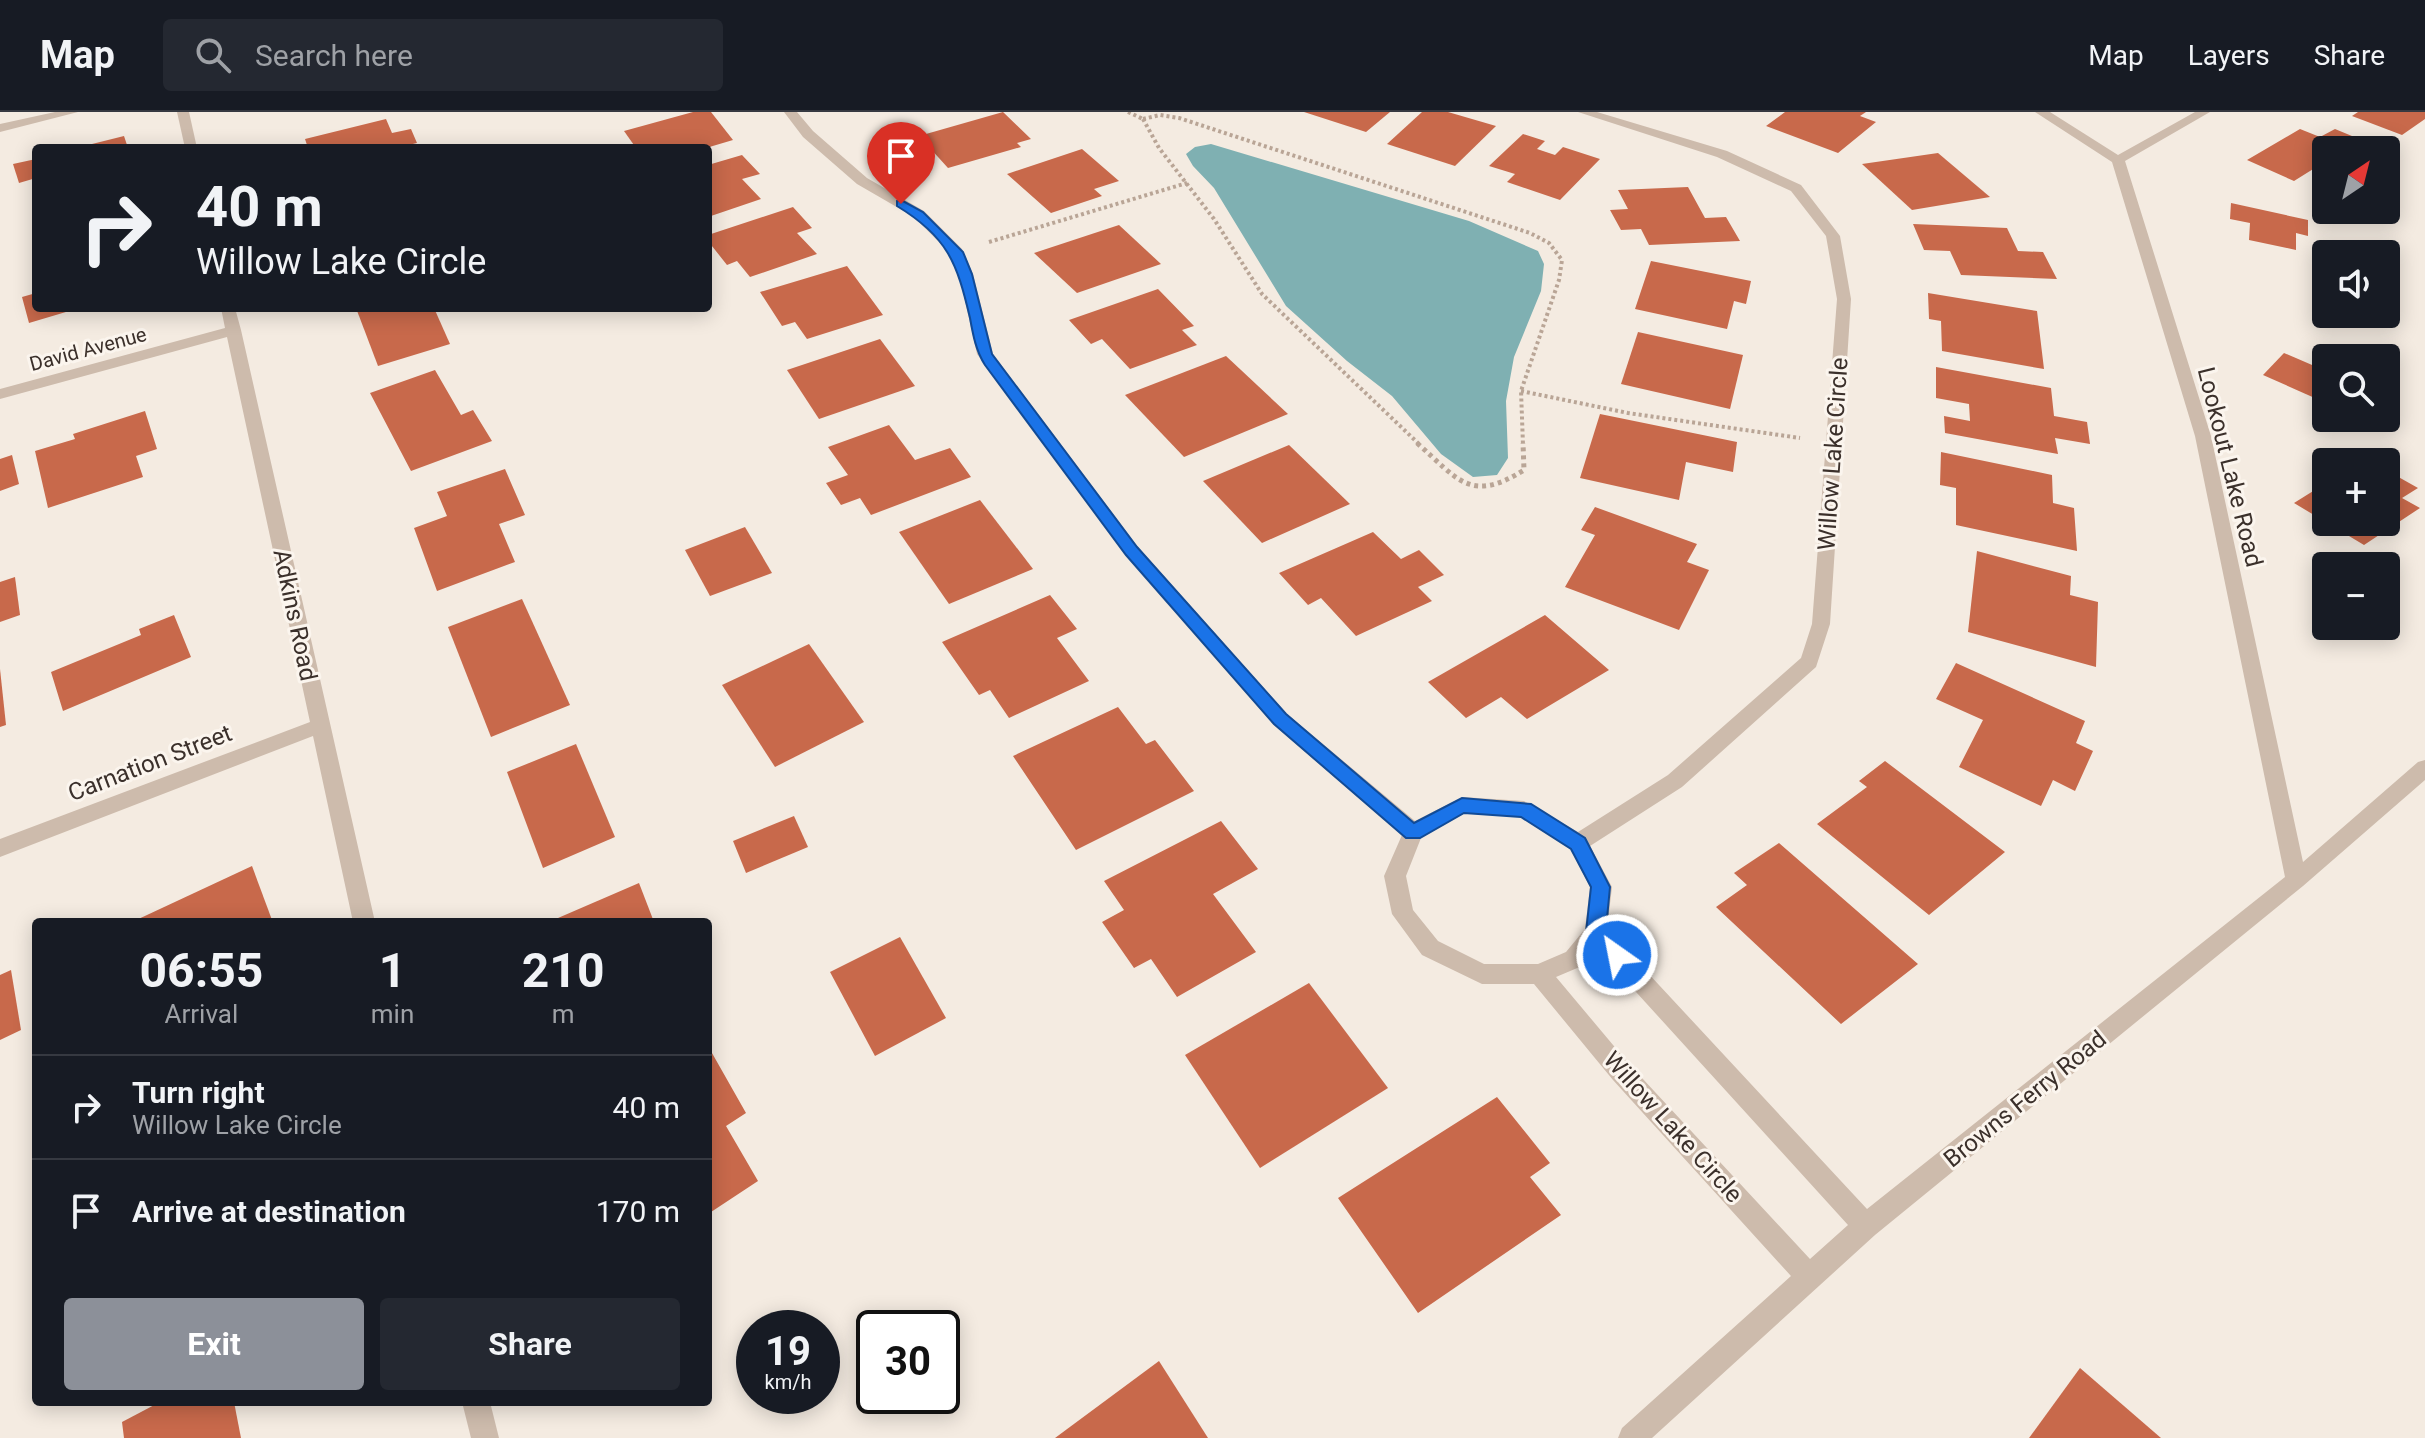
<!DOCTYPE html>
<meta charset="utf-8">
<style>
:root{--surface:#171b24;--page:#242831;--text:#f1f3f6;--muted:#9ea1a6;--line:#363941;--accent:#8c9099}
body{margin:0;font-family:Roboto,sans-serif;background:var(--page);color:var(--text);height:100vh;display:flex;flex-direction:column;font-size:30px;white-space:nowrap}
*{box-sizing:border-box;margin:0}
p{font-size:26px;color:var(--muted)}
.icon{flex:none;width:44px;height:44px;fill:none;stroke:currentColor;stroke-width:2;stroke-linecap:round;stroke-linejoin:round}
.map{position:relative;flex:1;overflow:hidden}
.sheet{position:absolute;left:32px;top:806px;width:680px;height:488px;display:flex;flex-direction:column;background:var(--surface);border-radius:8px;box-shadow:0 4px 20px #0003}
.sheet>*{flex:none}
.top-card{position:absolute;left:32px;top:32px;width:680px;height:168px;border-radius:8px;box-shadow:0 4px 20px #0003;background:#171b24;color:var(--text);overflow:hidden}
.needle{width:52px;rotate:35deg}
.buttons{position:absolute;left:2312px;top:24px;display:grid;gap:16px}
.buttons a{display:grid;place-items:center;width:88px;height:88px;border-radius:8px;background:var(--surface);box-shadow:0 4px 20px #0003;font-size:40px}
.speed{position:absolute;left:736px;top:1198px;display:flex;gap:16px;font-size:40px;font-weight:700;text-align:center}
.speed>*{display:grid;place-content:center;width:104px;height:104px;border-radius:50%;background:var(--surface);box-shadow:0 4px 20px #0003;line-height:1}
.speed small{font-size:20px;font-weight:400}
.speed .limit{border:4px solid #111;border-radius:12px;background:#fff;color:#111}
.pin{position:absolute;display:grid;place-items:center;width:68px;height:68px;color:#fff;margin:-82px -34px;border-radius:50% 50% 50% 0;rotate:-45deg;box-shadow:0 0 8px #0007}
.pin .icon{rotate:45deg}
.me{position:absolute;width:88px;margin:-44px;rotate:327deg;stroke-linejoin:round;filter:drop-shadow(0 0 6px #0008)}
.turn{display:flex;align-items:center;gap:28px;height:168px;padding:0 32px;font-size:36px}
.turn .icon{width:104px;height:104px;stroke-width:2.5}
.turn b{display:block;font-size:56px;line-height:68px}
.eta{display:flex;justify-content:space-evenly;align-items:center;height:136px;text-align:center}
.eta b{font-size:48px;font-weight:700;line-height:56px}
.cta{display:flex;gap:16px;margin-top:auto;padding:16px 32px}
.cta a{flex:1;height:92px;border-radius:8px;background:var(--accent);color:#fff;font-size:32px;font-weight:700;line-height:92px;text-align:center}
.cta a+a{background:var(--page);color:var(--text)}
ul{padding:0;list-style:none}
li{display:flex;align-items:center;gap:24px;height:104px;padding:0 32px;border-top:2px solid var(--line)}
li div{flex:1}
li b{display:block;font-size:30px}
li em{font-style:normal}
header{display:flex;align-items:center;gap:48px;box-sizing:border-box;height:112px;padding:0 40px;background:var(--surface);border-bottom:2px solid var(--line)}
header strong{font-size:38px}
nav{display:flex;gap:44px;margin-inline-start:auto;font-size:28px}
.search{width:560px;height:72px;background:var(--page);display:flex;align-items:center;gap:20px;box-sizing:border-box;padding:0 28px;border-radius:8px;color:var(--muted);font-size:30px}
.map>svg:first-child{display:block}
.water{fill:#7fb0b2}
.building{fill:#c8694b}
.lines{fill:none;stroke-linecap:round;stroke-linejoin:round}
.path-far1{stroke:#b9a596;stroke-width:4;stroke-dasharray:3 3;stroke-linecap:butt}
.path{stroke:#b9a596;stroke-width:5;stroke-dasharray:4 4;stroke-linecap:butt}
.minor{fill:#cdbbac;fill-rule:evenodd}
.route{fill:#1a73e8;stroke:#114b97;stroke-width:2}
.labels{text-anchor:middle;stroke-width:6;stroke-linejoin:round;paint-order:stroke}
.far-street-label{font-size:20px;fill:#3b302b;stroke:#fbf5ee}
.street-label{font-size:24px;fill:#3b302b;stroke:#fbf5ee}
</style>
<header>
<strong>Map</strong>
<div class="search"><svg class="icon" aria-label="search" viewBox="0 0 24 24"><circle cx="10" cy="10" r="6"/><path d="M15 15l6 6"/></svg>Search here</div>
<nav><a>Map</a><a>Layers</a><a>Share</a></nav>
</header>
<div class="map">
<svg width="2425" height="1326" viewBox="0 0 2425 1326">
<rect width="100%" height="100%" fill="#f4ebe1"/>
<!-- water -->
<path class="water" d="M1211,32L1469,109L1538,139L1544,152L1541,179L1514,245L1506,289L1508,346L1497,363L1473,365L1441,342L1392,284L1347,249L1286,194L1214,76L1193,54L1186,42L1195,35Z"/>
<!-- building -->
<g class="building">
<path d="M693,0H711L733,28L706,36H636L624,19Z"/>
<path d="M1003,0L1031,27L1017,31L1021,35L948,56L919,24Z"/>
<path d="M1304,0H1390L1366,20Z"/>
<path d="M1422,0H1448L1496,14L1455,54L1387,32Z"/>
<path d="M1785,0H1866L1860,4L1876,10L1838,41L1766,14Z"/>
<path d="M2358,0H2425V7L2402,23L2352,4Z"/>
<path d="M386,7L392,21L411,17L417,31L396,36H308L305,27Z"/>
<path d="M2300,17L2320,25L2335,17L2381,36L2326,38V49L2294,69L2247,48Z"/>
<path d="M1523,22L1545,29L1537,37L1555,43L1563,35L1600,47L1560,88L1507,70L1515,62L1489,54Z"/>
<path d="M124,24L128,36H80V35Z"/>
<path d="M1082,37L1119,69L1094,77L1102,84L1051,101L1007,62Z"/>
<path d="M1938,41L1990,85L1912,98L1862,52Z"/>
<path d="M742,43L760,62L742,67L761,87L708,105V53Z"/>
<path d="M36,47V66L19,71L13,52Z"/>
<path d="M1688,75L1705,106L1726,105L1740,129L1649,133L1641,117L1621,118L1610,98L1628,97L1618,78Z"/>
<path d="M2231,91L2308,108V124L2296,121V138L2249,128L2250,111L2230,107Z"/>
<path d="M793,95L812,116L797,121L817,142L750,165L737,149L727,153L708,129V123Z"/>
<path d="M1913,112L2007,116L2018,139L2043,140L2057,167L1961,163L1950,139L1924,138Z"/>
<path d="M1119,113L1161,152L1077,181L1034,141Z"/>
<path d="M1651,149L1751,169L1746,192L1734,189L1727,217L1635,197Z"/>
<path d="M847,154L883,203L807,227L795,210L782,214L760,180Z"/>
<path d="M1158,177L1194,214L1182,218L1197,233L1130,257L1102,227L1091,232L1069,208Z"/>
<path d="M36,181V196L76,197L29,211L22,185Z"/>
<path d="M1928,181L2037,199L2044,257L1942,239L1941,209L1929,207Z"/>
<path d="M356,196H434L450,232L378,254Z"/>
<path d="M1638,220L1743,243L1730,297L1621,272Z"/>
<path d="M880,227L915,274L819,307L787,258Z"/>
<path d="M2284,241L2326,259V291L2263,263Z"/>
<path d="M1226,244L1288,302L1184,345L1125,283Z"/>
<path d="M1936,255L2051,276L2054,304L2087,310L2090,332L2055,326L2058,342L1945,321L1944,304L1970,309L1969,292L1936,286Z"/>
<path d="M435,258L461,303L473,298L492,329L411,359L370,281Z"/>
<path d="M145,299L157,337L136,344L143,365L48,396L35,339L75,327L73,322Z"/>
<path d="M1600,302L1737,330L1733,360L1686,350L1679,388L1580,366Z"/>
<path d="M889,313L915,348L950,336L971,365L871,403L860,386L841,393L826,371L848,363L828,335Z"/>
<path d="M1289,333L1350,392L1262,431L1203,369Z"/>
<path d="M1941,340L2052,363L2053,391L2074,396L2077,439L1956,413V376L1940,373Z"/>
<path d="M12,343L19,372L0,379V347Z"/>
<path d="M505,357L525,403L499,412L515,450L437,479L414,416L447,404L437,380Z"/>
<path d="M2386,358L2418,376L2402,386L2420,396L2364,433L2294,391L2326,371V410H2386Z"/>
<path d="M980,388L1033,457L949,492L899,420Z"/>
<path d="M1595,395L1697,432L1687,450L1709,458L1679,518L1565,475L1595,423L1581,418Z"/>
<path d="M745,415L772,461L710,484L685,438Z"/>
<path d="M1373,420L1401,447L1419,438L1444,463L1418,475L1432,489L1356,524L1321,486L1308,493L1279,461Z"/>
<path d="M1977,439L2071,464L2070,483L2098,490L2096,555L1968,520Z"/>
<path d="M15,465L20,503L0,510V470Z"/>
<path d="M1050,483L1077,517L1057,526L1089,569L1009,606L990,578L979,583L942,530Z"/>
<path d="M522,487L570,593L491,625L448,515Z"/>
<path d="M174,503L191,545L63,599L51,560L141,523L139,517Z"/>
<path d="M1545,503L1609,558L1527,607L1501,585L1466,606L1428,570Z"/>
<path d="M809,532L864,610L775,655L722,573Z"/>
<path d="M1956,551L2085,609L2076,631L2093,639L2075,679L2053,668L2041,694L1959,655L1983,608L1936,587Z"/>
<path d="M0,557L6,613L0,615Z"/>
<path d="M1118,595L1146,632L1155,628L1194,679L1076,738L1013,644Z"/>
<path d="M576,632L615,725L543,756L507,660Z"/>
<path d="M1885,649L2005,740L1929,803L1817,712L1867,675L1859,669Z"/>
<path d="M794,704L808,735L746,761L733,729Z"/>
<path d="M1221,709L1258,757L1213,782L1256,840L1177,885L1151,847L1134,856L1102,810L1124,798L1104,769Z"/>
<path d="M1779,731L1918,852L1841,912L1716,795L1747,773L1734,761Z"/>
<path d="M252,754L272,808L268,810H132Z"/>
<path d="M639,771L654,810H559L558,806Z"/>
<path d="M900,825L946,906L875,944L830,860Z"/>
<path d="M11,858L21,918L0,928V863Z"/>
<path d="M1309,871L1388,976L1260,1056L1185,943Z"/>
<path d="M708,934L746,1001L726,1014L758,1069L708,1102Z"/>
<path d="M1497,985L1550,1051L1530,1065L1561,1103L1418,1201L1338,1086Z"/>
<path d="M1159,1249L1208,1326H1055Z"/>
<path d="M2080,1256L2161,1326H2029Z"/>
<path d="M160,1290H234L241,1326H124L122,1310Z"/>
</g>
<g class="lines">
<!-- path-far1 -->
<g class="path-far1">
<path d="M1128,0L1143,7"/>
<path d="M1143,7L1159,36L1214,107L1262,182L1420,333"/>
<path d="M1143,7L1160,3L1179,6L1530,121L1549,131L1562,148L1559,168L1521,279L1523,333"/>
<path d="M989,130L1187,71"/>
<path d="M1521,279L1628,301L1800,326"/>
</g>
<!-- path -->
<path class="path" d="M1417,331C1458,367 1470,392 1524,358L1523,331"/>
<!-- minor -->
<g class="minor">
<path d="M55,0H78L0,20V12Z"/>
<path d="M177,0H189L197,36H185Z"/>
<path d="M784,0H797L813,19L867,66L924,99L962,137L973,162L993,242L1138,435L1287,602L1415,709L1462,685L1524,689L1578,720L1668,663L1801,546L1812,512L1837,187L1826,124L1791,79L1717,45L1578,0H1597L1727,39L1801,73L1840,124L1851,187L1830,512L1816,555L1682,675L1590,734L1612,775L1607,817L1867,1097L2285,765L2195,324L2112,50L2035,0H2050L2118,43L2195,0H2210L2125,49L2211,324L2303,750L2418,650L2425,648V668L2303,774L1875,1123L1652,1326H1618L1622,1316L1791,1164L1613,968L1534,872H1482L1422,843L1392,802L1384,764L1402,723L1273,612L1126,443L977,242L959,162L951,142L914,105L857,72L803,25ZM1465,701L1520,705L1571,737L1590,775L1585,817L1566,840L1538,852H1484L1438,829L1413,798L1406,764L1421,726ZM1596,836L1848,1113L1810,1147L1629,952L1556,865L1582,854Z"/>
<path d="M221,196H235L241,218L375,810H353L313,624L0,745V727L310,610L227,225L0,287V277L225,216Z"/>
<path d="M462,1290H490L499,1326H471Z"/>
</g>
</g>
<!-- route -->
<path class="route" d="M901,88L923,100L963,140L972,162L992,242L1137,435L1286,602L1414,711L1462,686L1531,692L1585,726L1610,775L1606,817L1627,843L1624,849L1617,852L1610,849L1586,820L1591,775L1571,737L1521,705L1464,701L1420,726H1406L1274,612L1126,443L985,253C976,239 973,223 970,206C957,151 948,125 897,94V89Z"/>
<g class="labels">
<!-- far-street labels -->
<g class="far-street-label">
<text transform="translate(88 237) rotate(-15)" y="7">David Avenue</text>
</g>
<!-- street labels -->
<g class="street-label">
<text transform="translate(1833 342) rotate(-86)" y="8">Willow Lake Circle</text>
<text transform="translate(2230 355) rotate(76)" y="8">Lookout Lake Road</text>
<text transform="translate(295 503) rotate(78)" y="8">Adkins Road</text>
<text transform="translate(150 651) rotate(-21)" y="8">Carnation Street</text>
<text transform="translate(2025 987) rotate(-39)" y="8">Browns Ferry Road</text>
<text transform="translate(1673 1015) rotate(48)" y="8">Willow Lake Circle</text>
</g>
</g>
</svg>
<div class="buttons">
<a><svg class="needle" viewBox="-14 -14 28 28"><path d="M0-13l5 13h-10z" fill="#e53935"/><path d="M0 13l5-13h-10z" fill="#9ea1a6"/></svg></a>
<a><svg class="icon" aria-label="sound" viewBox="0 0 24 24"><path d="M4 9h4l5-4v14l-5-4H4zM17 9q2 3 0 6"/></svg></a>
<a><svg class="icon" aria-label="search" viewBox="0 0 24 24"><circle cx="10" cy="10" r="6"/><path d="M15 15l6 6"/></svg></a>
<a>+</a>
<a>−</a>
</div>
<div class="speed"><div>19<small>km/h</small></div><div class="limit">30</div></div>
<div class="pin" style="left:901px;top:92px;background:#d93025"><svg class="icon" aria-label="arrive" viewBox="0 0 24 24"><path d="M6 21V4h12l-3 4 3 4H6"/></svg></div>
<svg class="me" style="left:1617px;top:843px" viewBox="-20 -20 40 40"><circle r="17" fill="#1a73e8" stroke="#fff" stroke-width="3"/><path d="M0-11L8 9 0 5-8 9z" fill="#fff"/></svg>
<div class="top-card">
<div class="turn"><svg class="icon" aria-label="right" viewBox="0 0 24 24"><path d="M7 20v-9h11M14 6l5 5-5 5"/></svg><div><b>40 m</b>Willow Lake Circle</div></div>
</div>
<section class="sheet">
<div class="eta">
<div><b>06:55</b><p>Arrival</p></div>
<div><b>1</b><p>min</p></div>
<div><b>210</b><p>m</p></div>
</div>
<ul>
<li><svg class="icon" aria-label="right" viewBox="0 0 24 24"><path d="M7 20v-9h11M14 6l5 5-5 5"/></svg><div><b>Turn right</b><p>Willow Lake Circle</p></div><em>40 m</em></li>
<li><svg class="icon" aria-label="arrive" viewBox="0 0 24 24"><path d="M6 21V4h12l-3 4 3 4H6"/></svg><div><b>Arrive at destination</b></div><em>170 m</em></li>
</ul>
<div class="cta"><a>Exit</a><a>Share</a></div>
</section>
</div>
